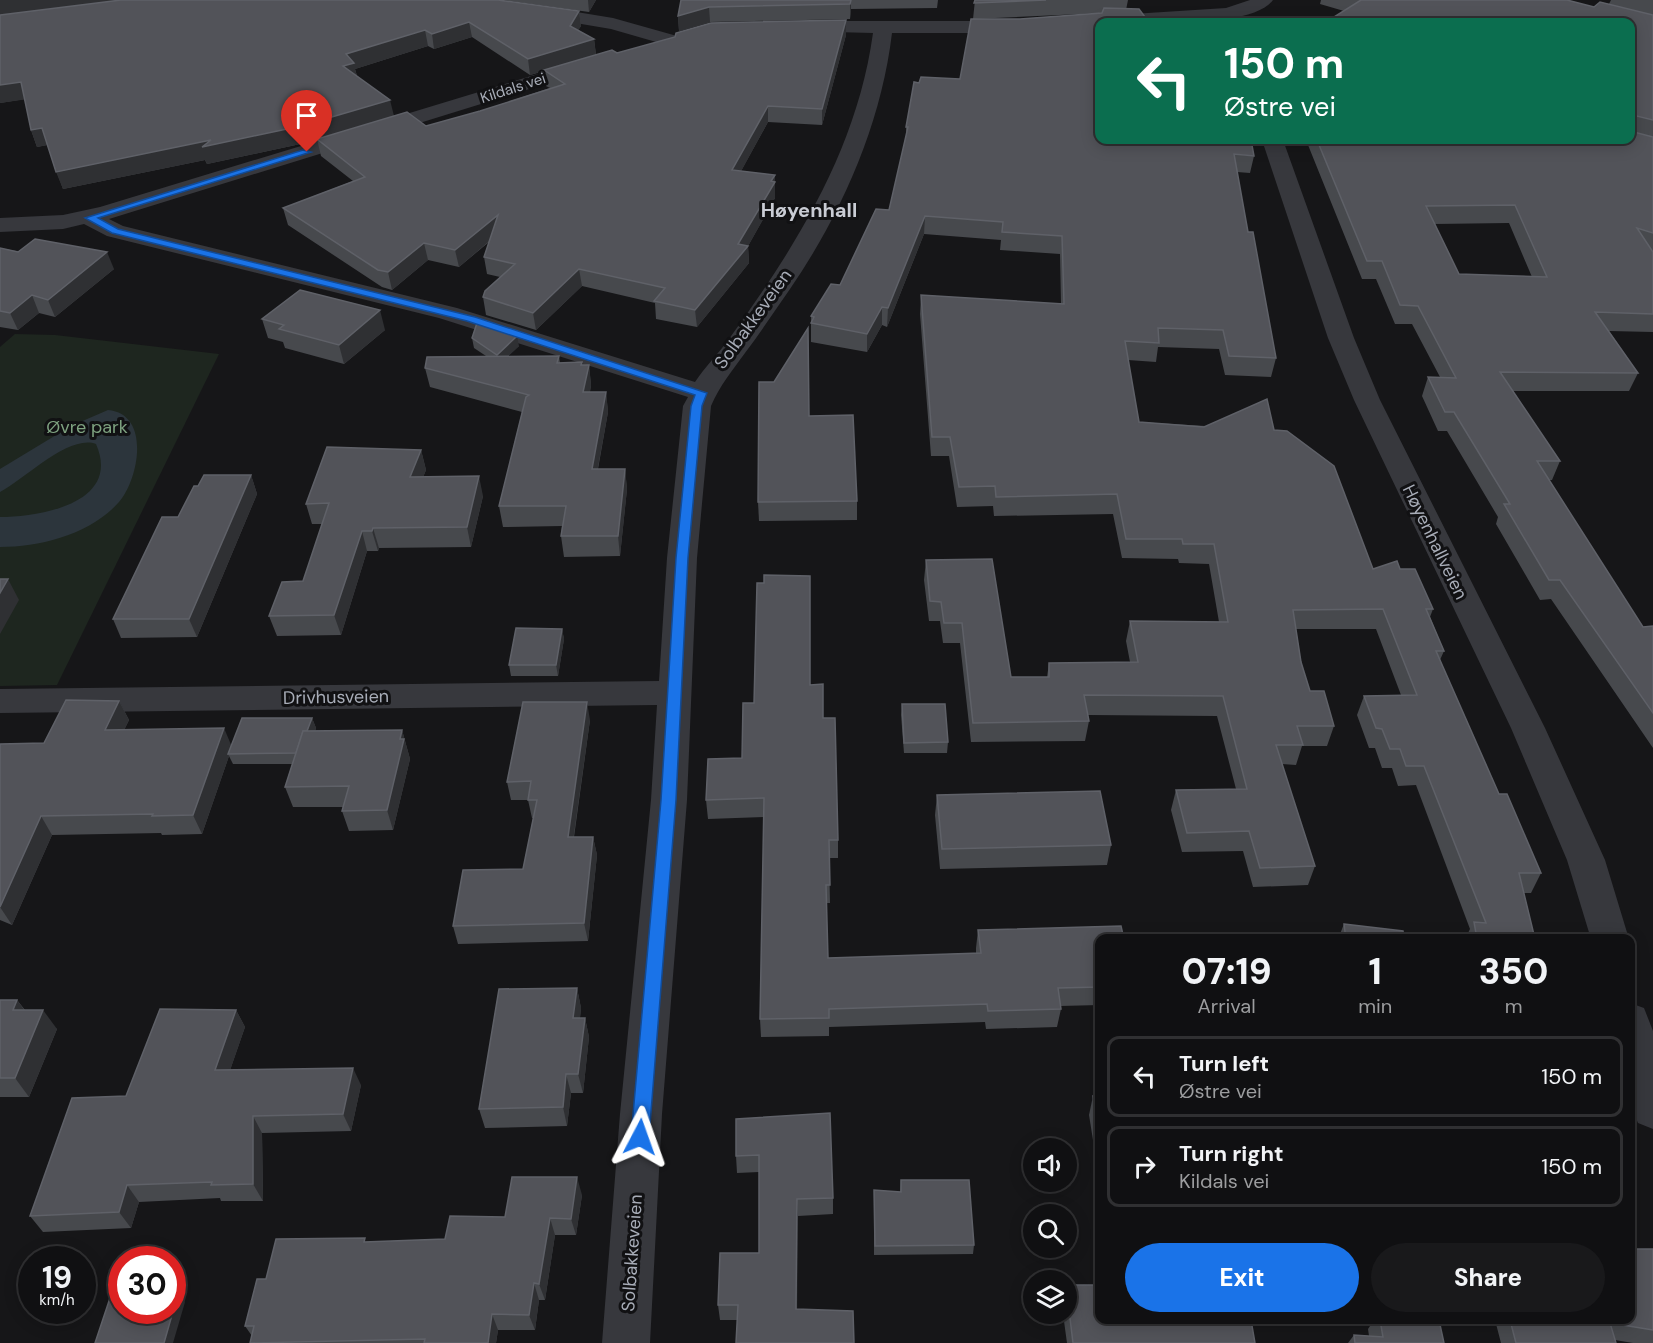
<!DOCTYPE html>
<meta charset="utf-8">
<style>
:root{--surface:#101012;--page:#19191b;--text:#f1f3f6;--muted:#9c9d9f;--line:#303032;--accent:#1a73e8}
body{margin:0;font-family:"DM Sans",sans-serif;background:var(--page);color:var(--text);height:100vh;display:flex;flex-direction:column;font-size:22px;white-space:nowrap}
*{box-sizing:border-box;margin:0}
p{font-size:20px;color:var(--muted)}
.icon{flex:none;width:33px;height:33px;fill:none;stroke:currentColor;stroke-width:2;stroke-linecap:round;stroke-linejoin:round}
.map{position:relative;flex:1;overflow:hidden}
.side{position:absolute;left:1095px;top:934px;width:540px;height:390px;display:flex;flex-direction:column;background:var(--surface);border-radius:12px;box-shadow:0 3px 15px #0003,0 0 0 2px var(--line)}
.side>*{flex:none}
.guide{position:absolute;left:1095px;top:18px;width:540px;height:126px;border-radius:12px;box-shadow:0 3px 15px #0003,0 0 0 2px var(--line);background:#0b6e4f;color:#fff;overflow:hidden}
.fabs{position:absolute;left:1023px;top:1138px;display:grid;gap:12px}
.fabs a{display:grid;place-items:center;width:54px;height:54px;border-radius:50%;background:var(--surface);box-shadow:0 3px 15px #0003,0 0 0 2px var(--line);font-size:30px}
.speed{position:absolute;left:18px;top:1246px;display:flex;gap:12px;font-size:30px;font-weight:700;text-align:center}
.speed>*{display:grid;place-content:center;width:78px;height:78px;border-radius:50%;background:var(--surface);box-shadow:0 3px 15px #0003,0 0 0 2px var(--line);line-height:1}
.speed small{font-size:15px;font-weight:400}
.speed .limit{border:9px solid #d22;background:#fff;color:#111}
.pin{position:absolute;display:grid;place-items:center;width:51px;height:51px;color:#fff;margin:-62px -26px;border-radius:50% 50% 50% 0;rotate:-45deg;box-shadow:0 0 6px #0007}
.pin .icon{rotate:45deg}
.me{position:absolute;width:66px;margin:-33px;rotate:4deg;stroke-linejoin:round;filter:drop-shadow(0 0 4px #0008)}
.turn{display:flex;align-items:center;gap:21px;height:126px;padding:0 30px;font-size:27px}
.turn .icon{width:78px;height:78px;stroke-width:2.5}
.turn b{display:block;font-size:42px;line-height:51px}
.eta{display:flex;justify-content:space-evenly;align-items:center;height:102px;text-align:center}
.eta b{font-size:36px;font-weight:800;line-height:42px}
.primary-button{display:flex;gap:12px;margin-top:auto;padding:12px 30px}
.primary-button a{flex:1;height:69px;border-radius:36px;background:var(--accent);color:#fff;font-size:24px;font-weight:800;line-height:69px;text-align:center}
.primary-button a+a{background:var(--page);color:var(--text)}
ul{padding:0;list-style:none}
li{display:flex;align-items:center;gap:18px;height:81px;margin:0 12px 9px;padding:0 18px;border:3px solid var(--line);border-radius:12px}
li div{flex:1}
li b{display:block;font-size:22px}
li em{font-style:normal}
.map>svg:first-child{display:block}
.green{fill:#1e261f}
.water{fill:#2c353c}
.lines{fill:none;stroke-linecap:round;stroke-linejoin:round}
.minor{fill:#37383d;fill-rule:evenodd}
.wall{fill:#47494d;fill-rule:evenodd}
.shaded-wall{fill:#2f3033}
.building{fill:#525359;stroke:#5f6168;stroke-width:1.5;fill-rule:evenodd}
.route{fill:#1a73e8;stroke:#114b97;stroke-width:1.5}
.labels{text-anchor:middle;stroke-width:6;stroke-linejoin:round;paint-order:stroke}
.far-street-label{font-size:15px;fill:#a8adb8;stroke:#111113}
.street-label{font-size:18px;fill:#a8adb8;stroke:#111113}
.park-label{font-size:18px;fill:#7fa381;stroke:#111113}
.far-district-label{font-size:20px;font-weight:bold;fill:#c9ccd4;stroke:#111113}
</style>
<div class="map">
<svg width="1653" height="1343" viewBox="0 0 1653 1343">
<rect width="100%" height="100%" fill="#161618"/>
<!-- green -->
<path class="green" d="M15,334L55,335L219,354L57,685L0,686V347Z"/>
<!-- water -->
<path class="water" d="M108,410C151,414 139,479 119,502C91,534 41,547 0,547V517C40,517 122,503 96,444C69,434 25,479 0,492V469L71,426Z"/>
<g class="lines">
<!-- minor -->
<g class="minor">
<path d="M1250,0H1273C1252,30 1135,22 1100,22V27L1092,22L1101,16L1226,8Z"/>
<path d="M534,5L613,18L677,36L679,40L670,46L611,29L528,15L525,11Z"/>
<path d="M801,21H1014L1023,27L1014,33H892C881,125 842,213 790,289C775,310 761,332 745,353C732,371 720,385 711,406L697,558L687,800L662,1114L650,1343H602L620,1114L651,800L657,705L0,713V689L659,681L667,558L683,406L688,397L439,318L107,236L84,224L63,229L0,232V218L63,215L100,207L587,59L594,61L597,65L594,69L109,219L123,226L457,308L695,382C705,367 718,354 729,339C797,245 857,149 873,33L794,31L792,27L794,23Z"/>
<path d="M1262,140H1283L1354,338L1380,400L1545,728L1605,860L1629,939H1591L1567,860L1511,728L1354,400L1328,338Z"/>
<path d="M1630,1003L1644,1008L1653,1031V1129L1638,1123L1630,1104Z"/>
</g>
</g>
<!-- wall -->
<g class="wall">
<path d="M502,0H596L589,12Z"/>
<path d="M681,0H938L937,8L851,9L850,19L710,22L679,31L678,16Z"/>
<path d="M975,0H1128L1100,140L1254,156L1250,173L1237,172L1248,232L1276,358L1271,377L1225,375L1219,349L1158,347L1156,362L1128,360L1139,422L1274,430L1373,569H1400L1433,609L1430,617L1444,651L1440,660L1499,794L1541,873L1531,893H1524L1535,939H1465L1470,929L1416,785L1398,786L1392,768H1382L1375,748H1369L1357,715L1364,696L1401,695L1376,629H1296L1301,662L1310,691L1334,726L1327,746H1302L1296,765L1282,764L1315,866L1308,885L1253,887L1243,851L1182,852L1171,810L1176,790L1236,789L1217,716L1088,715L1089,721L1085,741L971,742L960,643H943L940,621H929L924,580L926,560L1011,677H1047L1049,663L1130,662L1126,641L1130,621L1219,622L1209,564L1179,563L1178,559L1122,558L1113,514L994,516L993,506L957,507L949,456H931L920,314L921,295L1061,304L1060,254L1000,250L1001,240L924,234L887,327L882,325L867,352L811,342V316L840,285L889,210L906,138V127L919,83L960,79L1020,19L1102,13L973,19Z"/>
<path d="M1321,0H1567L1594,7L1609,4L1611,0H1653V332L1609,331L1638,373L1629,391H1513L1560,461L1552,480H1548L1643,627L1653,626V748L1551,599L1540,600L1496,524L1498,517L1447,431H1438L1422,396L1428,377H1440L1412,324H1395L1376,279H1362L1306,140H1630L1344,11L1320,4ZM1509,223L1532,277L1459,274L1434,224Z"/>
<path d="M579,11L581,26L578,30L594,39L596,55L846,35L822,125L768,122L741,171L775,175V198L748,246L749,263L697,327L656,319L655,303L582,286L536,330L486,315L483,297L500,277L487,274L484,257L489,242L459,267L428,260L392,290L382,287L288,225L283,208L353,181L321,156L317,139L338,133L305,143L207,164L205,160L63,189L47,145L37,147L31,130L25,99L0,103V15ZM472,37L530,75L544,71L546,86L550,88L480,111L426,126L394,116L357,76L355,69L428,46L434,49Z"/>
<path d="M0,248L114,269L55,317L39,313L18,330L0,327Z"/>
<path d="M262,319L385,330L344,364L285,348L283,342L268,338Z"/>
<path d="M472,338L519,346L508,356H559L560,363L589,365L591,385L590,392H606L608,412L598,469H625L627,489L620,556L564,557L561,536L562,526L503,527L499,506L522,412L430,387L425,368L486,356L474,348Z"/>
<path d="M809,416L857,501V520L759,521L758,502Z"/>
<path d="M421,450L426,470L423,477L483,496L471,547L379,548L378,551H367L341,635L277,636L269,616L303,581L323,524H312L306,504Z"/>
<path d="M251,475L257,494L197,637L121,638L113,619L178,517Z"/>
<path d="M764,583L810,685L823,718L838,840V858H829L830,903H826L828,958L976,953V948L978,930L1100,939V1005L1060,1006L1061,1009L1057,1027L986,1029L985,1022L829,1027V1036L761,1037L760,1019L764,817L708,819L706,800L742,758L754,703Z"/>
<path d="M562,629L564,639L558,676H511L509,665Z"/>
<path d="M119,701L129,720L124,730L231,745L312,718L316,728L315,731L402,730L410,759L393,830L349,831L342,811L343,807H293L285,787L292,764H233L229,756L202,834L162,835L161,833L52,835L12,925L0,920V744L44,743Z"/>
<path d="M902,704L948,742L947,753H904L901,715Z"/>
<path d="M590,720L574,837H593L597,855L588,941L458,944L453,926L523,869L533,818H532L528,800H511L507,782Z"/>
<path d="M937,795L1111,845L1107,865L940,869L935,815Z"/>
<path d="M1344,924L1404,939H1338Z"/>
<path d="M577,988L581,1008L580,1018H585L589,1037L583,1093H571L567,1126L485,1128L479,1109Z"/>
<path d="M0,1000H17L25,1010L57,1029L29,1097H0Z"/>
<path d="M236,1010L245,1027L230,1070L361,1085L351,1131L262,1133L263,1201H221L220,1198L139,1202L131,1228L43,1232L30,1216L126,1096Z"/>
<path d="M1093,1096H1100V1184L1089,1115Z"/>
<path d="M736,1119L833,1198V1214L798,1216L737,1320H720L718,1305L759,1253V1172L737,1173L736,1156Z"/>
<path d="M901,1180L974,1245L973,1254L874,1255V1190L900,1192Z"/>
<path d="M582,1195L576,1235H555L545,1300H539L535,1330H498L496,1343H250L252,1336L245,1326L266,1279L367,1242L445,1239L505,1217Z"/>
<path d="M1653,1249V1343H1633L1615,1340L1616,1343H1501L1495,1320H1630Z"/>
<path d="M1066,1285L1255,1343H1067L1063,1314H1066Z"/>
<path d="M1374,1320H1439L1444,1343H1348L1354,1335L1369,1336L1368,1329Z"/>
</g>
<!-- shaded-wall -->
<g class="shaded-wall">
<path d="M0,0H128L0,15Z"/>
<path d="M588,0H596L589,12Z"/>
<path d="M851,0V9L850,19V4Z"/>
<path d="M709,7L710,22L679,31L678,16Z"/>
<path d="M579,11L581,26L572,41L570,26Z"/>
<path d="M846,20V35L822,125V109Z"/>
<path d="M469,22L472,37L434,49L432,34Z"/>
<path d="M425,30L428,46L355,69L358,79L343,66L346,54Z"/>
<path d="M594,39L596,55L530,75L528,59Z"/>
<path d="M21,82L28,99L0,103V85Z"/>
<path d="M390,100L394,116L305,143L207,164L205,160L63,189L56,172L211,140Z"/>
<path d="M768,106V122L733,186L732,170Z"/>
<path d="M1637,116L1630,133V121Z"/>
<path d="M42,128L48,145L37,147L31,130Z"/>
<path d="M775,175V198L747,248L748,246L749,263L697,327L695,310L738,244Z"/>
<path d="M498,215L501,231L459,267L455,250Z"/>
<path d="M925,216L924,234L887,327L888,308Z"/>
<path d="M424,243L428,260L392,290L388,272Z"/>
<path d="M107,252L114,269L55,317L48,300Z"/>
<path d="M579,269L582,286L536,330L533,313Z"/>
<path d="M32,295L39,313L18,330L10,313Z"/>
<path d="M882,307V325L867,352V334Z"/>
<path d="M380,310L385,330L344,364L339,345Z"/>
<path d="M517,336L519,346L499,365L497,355Z"/>
<path d="M589,365L591,385L586,412L583,392Z"/>
<path d="M606,392L608,412L594,489L592,469Z"/>
<path d="M421,450L426,470L415,497L410,477Z"/>
<path d="M625,469L627,489L620,556L618,536Z"/>
<path d="M251,475L257,494L197,637L189,619Z"/>
<path d="M479,476L483,496L471,547L467,527Z"/>
<path d="M373,528L379,548L378,551L372,531Z"/>
<path d="M362,531L367,551L341,635L334,615Z"/>
<path d="M8,579L19,600L0,634V593Z"/>
<path d="M562,629L564,639L558,676L556,665Z"/>
<path d="M119,701L129,720L115,749L105,730Z"/>
<path d="M587,702L590,720L571,855L568,837Z"/>
<path d="M312,718L316,728L304,764L300,753Z"/>
<path d="M224,728L232,747L228,754L229,756L202,834L193,815Z"/>
<path d="M402,730L410,759L393,830L387,810L400,739Z"/>
<path d="M41,816L52,835L12,925L0,907Z"/>
<path d="M593,837L597,855L588,941L584,923Z"/>
<path d="M577,988L581,1008L578,1037L573,1018Z"/>
<path d="M17,1000L31,1019L13,1010Z"/>
<path d="M43,1010L57,1029L29,1097L15,1078Z"/>
<path d="M236,1010L245,1027L224,1088L215,1070Z"/>
<path d="M585,1018L589,1037L583,1093L578,1074Z"/>
<path d="M353,1068L361,1085L351,1131L343,1114Z"/>
<path d="M566,1074L571,1093L567,1126L563,1107Z"/>
<path d="M253,1116L262,1133L263,1201L253,1184Z"/>
<path d="M577,1177L582,1195L576,1235L571,1219Z"/>
<path d="M127,1185L139,1202L131,1228L119,1212Z"/>
<path d="M797,1199L798,1216L797,1324L796,1309Z"/>
<path d="M550,1218L555,1235L545,1300L539,1284Z"/>
<path d="M534,1283L539,1300L535,1330L529,1315Z"/>
<path d="M178,1294L185,1302L173,1343H164Z"/>
<path d="M492,1314L498,1330L496,1343H488Z"/>
</g>
<!-- building -->
<g class="building">
<path d="M121,0H498L579,11L570,26L594,39L528,59L469,22L432,34L425,30L346,54L354,63L343,66L390,100L301,126L202,147L211,140L56,172L42,128L31,130L21,82L0,85V15Z"/>
<path d="M681,0H851L850,4L709,7L678,16Z"/>
<path d="M975,0H1046L974,3Z"/>
<path d="M1361,0H1567L1594,7L1600,2L1653,15V120L1637,116L1634,121H1630V22H1326Z"/>
<path d="M1104,8L1139,9L1145,17V22H1100V140H1251L1254,156L1234,154L1248,232H1253L1276,358L1229,356L1223,330L1158,328L1159,343L1125,341L1139,422L1204,427L1267,399L1274,430L1287,431L1334,466L1373,569L1397,561L1400,569H1415L1433,609H1426L1444,651H1436L1499,794H1507L1541,873H1519L1535,939H1477L1474,922L1486,923L1424,766H1406L1400,749H1390L1382,729L1376,728L1364,696L1417,695L1383,609L1293,610L1301,662L1310,691H1324L1334,726H1297L1303,745H1276L1315,866L1260,868L1249,831L1187,833L1176,790L1247,789L1223,696L1084,695L1089,721L973,723L962,623H944L941,602L930,601L926,560L992,559L1011,677H1049V663L1138,662L1130,621L1228,622L1214,544H1183L1182,539H1126L1117,494L996,497L995,486L959,487L950,437H932L921,295L1064,304L1062,236L1002,232L1003,222L925,216L888,308L882,307L867,334L811,323L814,317L811,316L831,284L840,285L876,209L889,210L908,127H906L914,82L919,83L921,77L960,79L971,19H1020L1102,13Z"/>
<path d="M846,20L822,109L768,106L732,170L775,175L771,181L775,182L738,244L748,246L695,310L654,301L665,288L579,269L533,313L483,297L485,291L515,264L484,257L498,215L455,250L424,243L388,272L378,270L283,208L365,177L317,139L407,112L426,126L480,111L565,84L544,70L612,50L617,53L675,37L676,33L711,23Z"/>
<path d="M1630,131L1653,137V233L1637,228L1653,252V314L1595,312L1638,373L1500,372L1560,461H1537L1643,627L1653,626V713L1560,580H1549L1504,504H1510L1454,412H1445L1428,377L1456,378L1418,306L1400,305L1382,261H1367L1317,140H1630ZM1515,205L1547,277L1459,274L1426,206Z"/>
<path d="M35,239L107,252L48,300L32,295L10,313L0,311V248L18,252Z"/>
<path d="M300,290L380,310L339,345L279,329L284,325L262,319Z"/>
<path d="M477,323L517,336L497,355L472,338Z"/>
<path d="M808,328L809,416L853,415L857,501L758,502L759,382H774Z"/>
<path d="M559,356L557,363L582,362L581,365H589L583,392H606L592,469H625L618,536H561L566,506H499L526,397L529,395L425,368L427,357Z"/>
<path d="M327,447L421,450L410,477L479,476L467,527L373,528L372,531H362L334,615L269,616L282,582L303,581L329,503L306,504Z"/>
<path d="M204,475H251L189,619H113L162,517H178L194,486H198Z"/>
<path d="M764,575L810,576V685L823,684V718H835L838,840H829L830,885H826L828,958L981,953L978,930L1121,926L1124,939H1100V987L1058,988L1061,1009L988,1011L987,1004L829,1009V1018L760,1019L764,798L706,800L708,759L742,758L743,703H754L757,583H764Z"/>
<path d="M0,579H8L0,593Z"/>
<path d="M516,628L562,629L556,665H509Z"/>
<path d="M66,700L119,701L105,730L224,728L193,815L152,816L153,814L41,816L0,907V744L44,743Z"/>
<path d="M523,702H587L568,837H593L584,923L453,926L463,870L523,869L537,800H528L531,781L507,782Z"/>
<path d="M902,704H945L948,742L904,743Z"/>
<path d="M242,718H312L307,731H303L296,753L228,754Z"/>
<path d="M402,730L400,739H404L387,810L342,811L349,786L285,787L303,731Z"/>
<path d="M1100,791L1111,845L942,849L937,795Z"/>
<path d="M1344,924L1403,931L1404,939H1346Z"/>
<path d="M577,988L573,1018H585L578,1074H566L563,1107L479,1109L499,989Z"/>
<path d="M0,1000H17L13,1010H43L15,1078H0Z"/>
<path d="M160,1009L236,1010L215,1070L353,1068L343,1114L253,1116V1184L211,1185L212,1182L127,1185L119,1212L30,1216L72,1098L126,1096Z"/>
<path d="M1093,1096H1100V1134Z"/>
<path d="M830,1113L833,1198L797,1199L796,1309L853,1311L854,1343H736L738,1305H718L720,1253H759V1155L736,1156V1119Z"/>
<path d="M512,1177H577L571,1219L550,1218L539,1284L534,1283L529,1315L492,1314L488,1343H424L425,1339L250,1343L254,1326H245L257,1279H266L276,1239L365,1238L364,1242L445,1239L450,1216L505,1217Z"/>
<path d="M901,1180H969L974,1245L875,1246L874,1190L901,1192Z"/>
<path d="M1630,1249H1653V1330L1610,1323L1616,1343H1516L1510,1320H1609V1322V1320H1630Z"/>
<path d="M1066,1285H1100V1320H1251L1255,1343H1073Z"/>
<path d="M122,1294V1311H172V1294H178L164,1343H95L111,1295Z"/>
<path d="M1380,1320H1439L1444,1343H1355L1354,1335L1383,1337Z"/>
</g>
<!-- route -->
<path class="route" d="M303,150L311,152L98,218L118,229L475,317L707,393L702,406L688,558L676,800L649,1137L646,1143L640,1146L633,1143L631,1137L661,800L676,558L691,406L695,395L467,321L112,233L85,218Z"/>
<g class="labels">
<!-- far-street labels -->
<g class="far-street-label">
<text transform="translate(513 88) rotate(-18)" y="5">Kildals vei</text>
</g>
<!-- street labels -->
<g class="street-label">
<text transform="translate(753 319) rotate(-54)" y="6">Solbakkeveien</text>
<text transform="translate(1435 542) rotate(64)" y="6">Høyenhallveien</text>
<text transform="translate(336 697) rotate(-1)" y="6">Drivhusveien</text>
<text transform="translate(632 1253) rotate(-86)" y="6">Solbakkeveien</text>
</g>
<!-- park labels -->
<g class="park-label">
<text x="87" y="433">Øvre park</text>
</g>
<!-- far-district labels -->
<g class="far-district-label">
<text x="809" y="217">Høyenhall</text>
</g>
</g>
</svg>
<div class="fabs">
<a><svg class="icon" aria-label="sound" viewBox="0 0 24 24"><path d="M4 9h4l5-4v14l-5-4H4zM17 9q2 3 0 6"/></svg></a>
<a><svg class="icon" aria-label="search" viewBox="0 0 24 24"><circle cx="10" cy="10" r="6"/><path d="M15 15l6 6"/></svg></a>
<a><svg class="icon" aria-label="layers" viewBox="0 0 24 24"><path d="M12 4l9 5-9 5-9-5zM3 14l9 5 9-5"/></svg></a>
</div>
<div class="speed"><div>19<small>km/h</small></div><div class="limit">30</div></div>
<div class="pin" style="left:307px;top:152px;background:#d93025"><svg class="icon" aria-label="arrive" viewBox="0 0 24 24"><path d="M6 21V4h12l-3 4 3 4H6"/></svg></div>
<svg class="me" style="left:640px;top:1137px" viewBox="-20 -20 40 40"><path d="M0-17L14 15 0 8-14 15z" fill="#1a73e8" stroke="#fff" stroke-width="4"/></svg>
<div class="guide">
<div class="turn"><svg class="icon" aria-label="left" viewBox="0 0 24 24"><path d="M17 20v-9H6M10 6l-5 5 5 5"/></svg><div><b>150 m</b>Østre vei</div></div>
</div>
<section class="side">
<div class="eta">
<div><b>07:19</b><p>Arrival</p></div>
<div><b>1</b><p>min</p></div>
<div><b>350</b><p>m</p></div>
</div>
<ul>
<li><svg class="icon" aria-label="left" viewBox="0 0 24 24"><path d="M17 20v-9H6M10 6l-5 5 5 5"/></svg><div><b>Turn left</b><p>Østre vei</p></div><em>150 m</em></li>
<li><svg class="icon" aria-label="right" viewBox="0 0 24 24"><path d="M7 20v-9h11M14 6l5 5-5 5"/></svg><div><b>Turn right</b><p>Kildals vei</p></div><em>150 m</em></li>
</ul>
<div class="primary-button"><a>Exit</a><a>Share</a></div>
</section>
</div>
